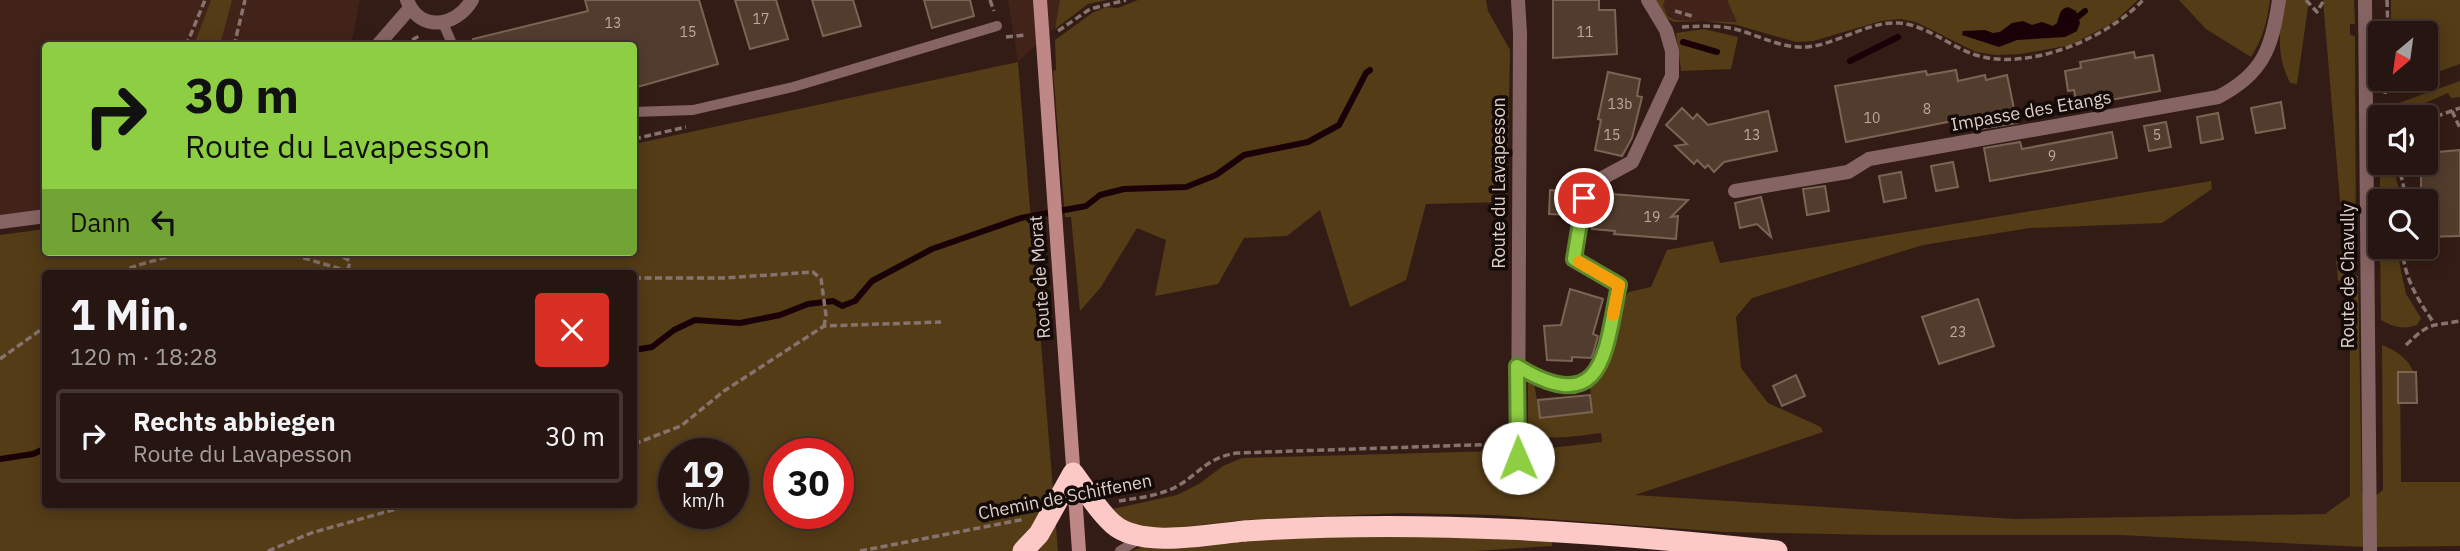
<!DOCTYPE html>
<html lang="de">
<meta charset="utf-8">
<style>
:root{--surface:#261510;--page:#32221e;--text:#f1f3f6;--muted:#a49f9f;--line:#423430}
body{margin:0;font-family:"IBM Plex Sans",sans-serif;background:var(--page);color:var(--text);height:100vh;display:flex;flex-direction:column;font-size:26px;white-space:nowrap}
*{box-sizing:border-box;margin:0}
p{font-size:23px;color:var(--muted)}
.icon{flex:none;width:38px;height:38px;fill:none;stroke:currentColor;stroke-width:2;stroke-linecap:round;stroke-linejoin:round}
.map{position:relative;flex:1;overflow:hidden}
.side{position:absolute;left:42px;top:270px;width:595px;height:238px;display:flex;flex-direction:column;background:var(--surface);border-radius:7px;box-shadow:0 4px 18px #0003,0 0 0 2px var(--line)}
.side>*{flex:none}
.hud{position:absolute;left:42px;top:42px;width:595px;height:214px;border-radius:7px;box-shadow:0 4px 18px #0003,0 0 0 2px var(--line);background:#8ece43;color:#111;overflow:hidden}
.needle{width:46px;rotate:209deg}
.controls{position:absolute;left:2368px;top:21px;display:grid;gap:14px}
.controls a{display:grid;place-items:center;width:70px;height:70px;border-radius:7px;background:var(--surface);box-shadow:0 4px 18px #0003,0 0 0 2px var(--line);font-size:35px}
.speed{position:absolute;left:658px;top:438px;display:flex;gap:14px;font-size:35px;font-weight:700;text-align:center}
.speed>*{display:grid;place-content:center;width:91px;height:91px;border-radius:50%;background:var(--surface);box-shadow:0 4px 18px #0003,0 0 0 2px var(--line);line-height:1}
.speed small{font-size:18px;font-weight:400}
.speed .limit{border:10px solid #d22;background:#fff;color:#111}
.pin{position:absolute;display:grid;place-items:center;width:60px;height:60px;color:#fff;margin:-30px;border:4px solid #fff;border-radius:50%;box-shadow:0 2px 7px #0007}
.me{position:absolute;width:77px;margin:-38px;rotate:359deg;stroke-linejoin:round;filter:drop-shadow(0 0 5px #0008)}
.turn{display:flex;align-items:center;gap:24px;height:147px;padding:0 28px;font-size:32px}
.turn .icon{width:91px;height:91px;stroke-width:2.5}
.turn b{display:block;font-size:49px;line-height:60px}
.then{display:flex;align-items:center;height:66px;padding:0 28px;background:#0003;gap:14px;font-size:26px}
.round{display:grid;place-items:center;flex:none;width:74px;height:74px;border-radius:7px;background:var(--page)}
.summary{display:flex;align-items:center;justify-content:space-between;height:119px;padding:0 28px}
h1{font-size:42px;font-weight:700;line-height:52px}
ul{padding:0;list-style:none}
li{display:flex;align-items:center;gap:21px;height:94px;margin:0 14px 10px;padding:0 14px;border:4px solid var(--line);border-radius:7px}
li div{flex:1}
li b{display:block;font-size:26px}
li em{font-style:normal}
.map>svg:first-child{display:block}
.built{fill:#412319}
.green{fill:#543c16;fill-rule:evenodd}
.water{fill:#1a0007}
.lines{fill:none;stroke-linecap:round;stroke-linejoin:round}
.stream{stroke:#1a0007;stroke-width:6}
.building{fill:#523c2d;stroke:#7b6453;stroke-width:2}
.path{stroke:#87736d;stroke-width:3.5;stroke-dasharray:7 3.5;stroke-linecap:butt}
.lane{stroke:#866463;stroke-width:10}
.street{stroke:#866463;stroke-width:14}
.highway{stroke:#fcc9c7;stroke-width:21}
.secondary-bridge{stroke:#bf8886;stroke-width:14}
.highway-bridge{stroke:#fcc9c7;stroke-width:21}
.route-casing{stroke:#5c862c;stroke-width:18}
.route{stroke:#8ece43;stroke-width:12}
.slow{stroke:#f59e0b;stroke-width:12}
.labels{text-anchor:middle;stroke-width:7;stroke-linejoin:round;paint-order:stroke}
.number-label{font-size:14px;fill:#bbaaa1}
.street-label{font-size:18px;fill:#decec8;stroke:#140a07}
</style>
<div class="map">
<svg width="2460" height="551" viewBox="0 0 2460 551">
<rect width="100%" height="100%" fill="#331c15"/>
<!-- built -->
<g class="built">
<path d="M0,0H360L351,45L46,46L45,209L0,217Z"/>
<path d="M1008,0H1084L1018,62Z"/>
<path d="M1665,0H1727L1738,22L1675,20L1664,10L1663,6Z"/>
</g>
<!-- green -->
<g class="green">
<path d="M211,0H232L220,45H194Z"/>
<path d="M1060,0H1107L1088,4L1055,29Z"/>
<path d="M1138,0H1486L1488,11L1510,50L1507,202L1426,204L1406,280L1350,307L1320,210L1287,236L1244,238L1218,284L1155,296L1166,240L1137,228L1101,287L1080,311L1071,217H1065L1053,71L1056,70L1055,40L1092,13L1106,7L1118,8Z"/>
<path d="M1655,0H1665L1663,6L1668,16L1675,20L1737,22L1727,0H2138L2114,22L2071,45L2020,54L1996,55L1976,52L1916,22L1900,19L1881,21L1813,41L1796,42L1737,25L1704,21L1674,22L1668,19Z"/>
<path d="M2179,0H2270C2267,22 2263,38 2251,57L2206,29Z"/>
<path d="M2284,0H2309L2297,84L2290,83C2275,51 2280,34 2284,0Z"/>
<path d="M2323,0H2354L2355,24H2350V35L2355,36L2356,254L2354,259L2344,263L2345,272L2358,276L2362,493L2364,496L2378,494L2383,490L2382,345C2396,351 2409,358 2414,374H2400L2401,482H2460V546L2365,547L2120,535H1880L1725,532L1495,515L1401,513L1243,520L1150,531L1094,513L1177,495L1199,484L1223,466L1242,458L1498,451C1515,460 1516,472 1516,490H1523L1526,466C1537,463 1540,459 1542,449L1602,442L1601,433C1579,435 1548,443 1528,431V381L1534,383L1540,418L1592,412L1590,385L1605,370L1623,299L1629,292L1651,287L1667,250L1713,241L1720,263L2211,181L2212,189L2162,223L2030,228L1923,245L1752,298L1736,317L1741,368L1768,403L1821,427L1823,432L1635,495L2014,519L2325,514L2350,496V289L2338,280L2336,258L2344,248Z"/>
<path d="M2391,0H2460V64L2426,76V33H2391Z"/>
<path d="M1704,29L1738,37L1731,69L1681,71L1676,33Z"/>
<path d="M1018,62L1058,551H0V235L45,229L46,252H634V144ZM46,273H634V504H46ZM674,453H733V513H674ZM779,453H838V513H779Z"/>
<path d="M2460,81V97L2451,98L2448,93L2414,108L2416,114L2403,117H2380L2379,122V110Z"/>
<path d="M2380,146V163H2392L2402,201H2380Z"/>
<path d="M2380,247H2396L2406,294L2421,318L2417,325C2403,330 2394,327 2381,320Z"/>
<path d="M1312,532L1552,539V546L1476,551H1132L1150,543Z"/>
</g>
<!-- water -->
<path class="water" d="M2068,7L2076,11L2080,23L2077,31L2065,37L2017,40L1999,47L1962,35L1963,31L1985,30L1993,33L2000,32L2012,23L2023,21L2032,25L2042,22L2053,26L2057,23C2060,15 2059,9 2068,7Z"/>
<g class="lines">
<!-- stream -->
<g class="stream">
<path d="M2073,21L2085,11"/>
<path d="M1683,42L1717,52"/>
<path d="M1850,61L1898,37"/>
<path d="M634,350L652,347L674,330L695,320L740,323L780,315L808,304L833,301L842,306L855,301L872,281L932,249L1021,218L1086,206L1100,195L1124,189L1186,187L1216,175L1244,155L1308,142L1339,125L1366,73L1370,70"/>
<path d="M0,459L33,454L46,448"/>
</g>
</g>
<!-- building -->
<g class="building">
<path d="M585,0H699L718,64L634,88V46H473V39L588,11Z"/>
<path d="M735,0H776L788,39L750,49Z"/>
<path d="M812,0H853L861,26L823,36Z"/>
<path d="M924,0H970L974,16L932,28Z"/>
<path d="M1553,0H1599V10H1615L1617,54L1553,58Z"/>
<path d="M2134,52L2135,58L2153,55L2160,91L2077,106L2074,90L2068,91L2065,71L2081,68L2080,62Z"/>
<path d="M1956,70L1958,81L1985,75L1986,80L2007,75L2017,123L1980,129V126L1965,129L1963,119L1846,142L1835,86L1926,71L1927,75Z"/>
<path d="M1608,72L1640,79L1637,96L1642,97L1632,138L1622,156L1595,150L1601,120L1598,119Z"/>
<path d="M2281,102L2285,128L2256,133L2251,108Z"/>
<path d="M1682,108L1693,119L1697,114L1708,125L1768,111L1777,151L1724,162L1714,172L1708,165L1705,168L1697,160L1694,164L1675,146L1687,144L1666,125Z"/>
<path d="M2218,113L2223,139L2201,143L2197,117Z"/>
<path d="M2166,122L2171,147L2149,151L2144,126Z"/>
<path d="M2112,132L2117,158L1990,181L1984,148L2020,142L2022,149Z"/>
<path d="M2460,150V236L2426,237V201H2421V163H2426V153Z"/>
<path d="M1953,162L1958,187L1936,191L1931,166Z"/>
<path d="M1901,172L1906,198L1884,202L1879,176Z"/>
<path d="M1825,186L1829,211L1807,215L1803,189Z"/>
<path d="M1550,190L1577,192L1571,215L1549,214Z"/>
<path d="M1599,193L1688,200L1671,217L1678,216L1676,239L1614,234L1615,231L1592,229L1593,202Z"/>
<path d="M1761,197L1771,237L1757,224L1740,228L1735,203Z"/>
<path d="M1570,289L1603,299L1593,334L1598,336L1593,354L1591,358L1572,357V361L1547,360L1544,326L1561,325Z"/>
<path d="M1978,299L1994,346L1939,364L1922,317Z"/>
<path d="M2398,372H2416L2417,403H2398Z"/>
<path d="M1796,375L1805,396L1782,406L1773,386Z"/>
<path d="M1590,395L1592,412L1540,418L1538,400Z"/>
</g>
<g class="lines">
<!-- path -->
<g class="path">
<path d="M990,0L994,11"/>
<path d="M2306,0L2317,12L2324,0"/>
<path d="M2387,0L2388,33"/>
<path d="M1675,11L1695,17"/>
<path d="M1682,27C1700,26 1717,25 1735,29C1758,35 1782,49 1807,47C1838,44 1868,21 1899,23C1926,25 1948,45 1973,54C2025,73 2107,39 2143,0"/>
<path d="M1058,31L1090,9L1126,0"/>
<path d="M1006,37L1026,35"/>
<path d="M403,45L421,35"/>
<path d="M186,46L205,0"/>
<path d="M234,46L245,0"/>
<path d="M2385,94L2387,79"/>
<path d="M2452,111L2460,128"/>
<path d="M2426,120L2460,108"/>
<path d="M634,139L686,127"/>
<path d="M2398,163L2407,201"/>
<path d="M2402,247C2404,277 2417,299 2434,323"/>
<path d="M283,252L355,273"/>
<path d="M334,252L350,261L348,270"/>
<path d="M120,273C138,262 159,262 178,252"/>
<path d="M634,278H725L813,272L821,279L826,315L824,326"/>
<path d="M2406,345C2431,321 2429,327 2460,321"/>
<path d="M0,359L46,326"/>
<path d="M634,444L681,426L724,391L824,326L941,322"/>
<path d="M1518,474L1519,491"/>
<path d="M1119,501C1137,498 1157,496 1174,488C1200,474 1205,458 1237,453L1501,444"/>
<path d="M268,551L311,533L414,504"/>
<path d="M860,551L1025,519"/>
</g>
<!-- lane -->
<g class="lane">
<path d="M443,23L453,46"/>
<path d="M634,112L693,110L793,87L997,26"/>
<path d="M1120,551L1142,537"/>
</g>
<!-- street -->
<g class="street">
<path d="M407,0C420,33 456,27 472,0"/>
<path d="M1518,0L1520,33L1518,458"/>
<path d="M2365,0L2370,551"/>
<path d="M377,46L410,8"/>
<path d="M1735,191L1848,172L1869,159L2218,97C2263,74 2272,48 2279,0"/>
<path d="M0,222L46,216"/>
<path d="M1517,366C1604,419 1605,353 1619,285L1574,259L1584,198L1595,182L1632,162L1672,76V51L1666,30L1648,0"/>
</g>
<!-- highway -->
<path class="highway" d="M1245,531C1423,519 1600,532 1777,551"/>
<!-- secondary-bridge -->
<path class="secondary-bridge" d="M1040,0L1079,551"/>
<!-- highway-bridge -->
<path class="highway-bridge" d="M1023,551L1039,534L1073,473C1086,490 1097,510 1113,524C1141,549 1210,534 1245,531"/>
</g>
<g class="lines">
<defs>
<path id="route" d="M1518,458L1517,366C1604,419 1605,353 1619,285L1574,259L1584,198"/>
</defs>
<!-- route casing -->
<use href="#route" class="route-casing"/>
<!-- route -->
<use href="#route" class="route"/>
<!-- slow -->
<path class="slow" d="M1579,262L1619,285L1613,315"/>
</g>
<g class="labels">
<!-- number labels -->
<g class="number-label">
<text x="761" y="24">17</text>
<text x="613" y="28">13</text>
<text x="688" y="37">15</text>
<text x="1585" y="37">11</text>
<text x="1620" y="109">13b</text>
<text x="1927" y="114">8</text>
<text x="1872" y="123">10</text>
<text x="1612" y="140">15</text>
<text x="1752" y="140">13</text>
<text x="2157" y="140">5</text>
<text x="2052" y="161">9</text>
<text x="1652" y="222">19</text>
<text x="1958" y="337">23</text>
</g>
<!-- street labels -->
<g class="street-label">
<text transform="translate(2031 111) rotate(-10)" y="6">Impasse des Etangs</text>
<text transform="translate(1499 183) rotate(-90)" y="6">Route du Lavapesson</text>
<text transform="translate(2348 276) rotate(-90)" y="6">Route de Chavully</text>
<text transform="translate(1040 277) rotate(-94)" y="6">Route de Morat</text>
<text transform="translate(1065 497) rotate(-11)" y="6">Chemin de Schiffenen</text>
</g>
</g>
</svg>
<div class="controls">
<a><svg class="needle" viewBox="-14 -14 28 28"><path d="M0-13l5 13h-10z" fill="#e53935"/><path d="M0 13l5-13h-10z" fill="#a49f9f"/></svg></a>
<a><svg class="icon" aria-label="sound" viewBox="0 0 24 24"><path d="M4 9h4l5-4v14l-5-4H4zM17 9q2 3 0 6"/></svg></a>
<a><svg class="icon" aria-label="search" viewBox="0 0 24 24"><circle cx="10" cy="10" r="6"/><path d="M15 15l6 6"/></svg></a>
</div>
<div class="speed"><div>19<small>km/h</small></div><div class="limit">30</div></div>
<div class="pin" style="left:1584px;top:198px;background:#d93025"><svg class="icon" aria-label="arrive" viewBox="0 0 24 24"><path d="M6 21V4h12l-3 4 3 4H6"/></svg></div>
<svg class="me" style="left:1518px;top:458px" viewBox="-20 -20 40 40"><circle r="19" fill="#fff"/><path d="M0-13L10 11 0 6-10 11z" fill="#8ece43"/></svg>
<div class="hud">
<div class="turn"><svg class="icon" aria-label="right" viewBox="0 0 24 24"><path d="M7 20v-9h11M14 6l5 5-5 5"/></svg><div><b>30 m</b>Route du Lavapesson</div></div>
<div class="then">Dann<svg class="icon" aria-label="left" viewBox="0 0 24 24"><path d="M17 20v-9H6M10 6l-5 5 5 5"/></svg></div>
</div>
<section class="side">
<div class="summary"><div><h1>1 Min.</h1><p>120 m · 18:28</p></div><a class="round" style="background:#d93025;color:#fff"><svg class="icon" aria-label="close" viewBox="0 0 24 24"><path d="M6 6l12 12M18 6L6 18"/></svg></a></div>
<ul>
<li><svg class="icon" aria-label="right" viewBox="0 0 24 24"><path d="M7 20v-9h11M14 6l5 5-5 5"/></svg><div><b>Rechts abbiegen</b><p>Route du Lavapesson</p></div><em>30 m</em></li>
</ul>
</section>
</div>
